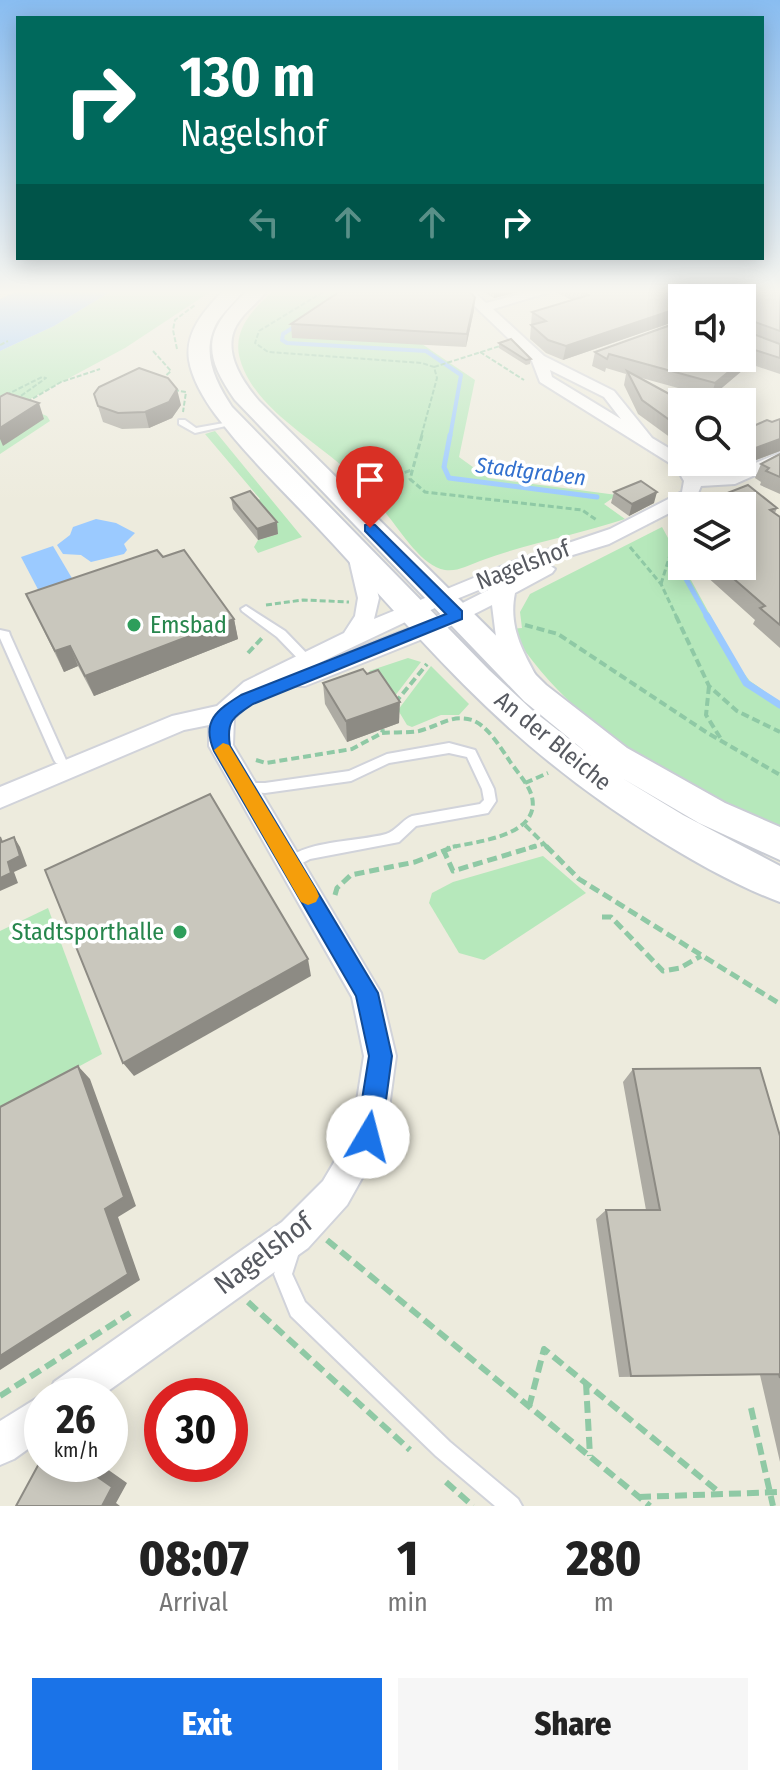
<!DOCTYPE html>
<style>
:root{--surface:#fff;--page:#f6f6f6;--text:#222;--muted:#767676;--accent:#1a73e8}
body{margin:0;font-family:"Fira Sans Condensed",sans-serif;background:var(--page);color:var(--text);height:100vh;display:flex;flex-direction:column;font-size:30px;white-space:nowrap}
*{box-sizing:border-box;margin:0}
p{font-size:26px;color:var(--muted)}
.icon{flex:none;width:44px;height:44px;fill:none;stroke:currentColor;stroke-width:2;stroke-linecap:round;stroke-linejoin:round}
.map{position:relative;height:1506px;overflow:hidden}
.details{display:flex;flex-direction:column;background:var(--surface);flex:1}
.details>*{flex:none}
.hud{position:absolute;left:16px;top:16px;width:748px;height:244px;border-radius:0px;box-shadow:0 4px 20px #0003;background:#00695c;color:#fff;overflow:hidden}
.controls{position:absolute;left:668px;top:284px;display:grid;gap:16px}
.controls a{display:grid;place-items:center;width:88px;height:88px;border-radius:0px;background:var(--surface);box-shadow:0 4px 20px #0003;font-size:40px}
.speed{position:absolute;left:24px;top:1378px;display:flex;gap:16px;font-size:40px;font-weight:700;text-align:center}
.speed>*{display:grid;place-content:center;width:104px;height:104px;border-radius:50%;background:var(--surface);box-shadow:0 4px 20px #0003;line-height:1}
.speed small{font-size:20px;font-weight:400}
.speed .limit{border:12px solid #d22;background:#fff;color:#111}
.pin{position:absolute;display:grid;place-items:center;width:68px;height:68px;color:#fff;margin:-82px -34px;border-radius:50% 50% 50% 0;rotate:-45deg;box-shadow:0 0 8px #0007}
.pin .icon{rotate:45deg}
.me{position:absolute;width:88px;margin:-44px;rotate:8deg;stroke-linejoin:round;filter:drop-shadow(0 0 6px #0008)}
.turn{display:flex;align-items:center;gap:28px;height:168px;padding:0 32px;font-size:36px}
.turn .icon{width:104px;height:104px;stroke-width:2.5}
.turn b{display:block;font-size:56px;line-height:68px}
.lanes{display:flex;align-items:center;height:76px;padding:0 32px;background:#0003;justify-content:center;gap:40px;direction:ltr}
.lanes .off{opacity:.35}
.eta{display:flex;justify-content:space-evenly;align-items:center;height:136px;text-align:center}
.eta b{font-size:48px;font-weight:800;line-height:56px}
.button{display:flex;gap:16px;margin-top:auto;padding:16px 32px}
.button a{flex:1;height:92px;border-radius:0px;background:var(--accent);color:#fff;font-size:32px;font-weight:800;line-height:92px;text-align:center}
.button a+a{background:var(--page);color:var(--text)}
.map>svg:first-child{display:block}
.green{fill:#b6e8bb}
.water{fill:#9bcaff}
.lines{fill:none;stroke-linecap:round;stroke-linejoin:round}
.stream-far2{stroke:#9bcaff;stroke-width:4}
.stream-far1{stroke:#9bcaff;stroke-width:5}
.stream{stroke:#9bcaff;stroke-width:7}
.lane-casing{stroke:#d1d3da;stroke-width:4}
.street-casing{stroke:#d1d3da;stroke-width:4}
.secondary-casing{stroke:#c9ccd4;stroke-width:4}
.path-far4{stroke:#8fc9a5;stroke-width:2;stroke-dasharray:5 2;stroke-linecap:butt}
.path-far3{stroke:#8fc9a5;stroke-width:3;stroke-dasharray:6 3;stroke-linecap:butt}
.path-far2{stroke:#8fc9a5;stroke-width:4;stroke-dasharray:8 4;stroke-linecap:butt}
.path-far1{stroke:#8fc9a5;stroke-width:5;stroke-dasharray:10 5;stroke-linecap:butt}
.path{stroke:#8fc9a5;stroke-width:6;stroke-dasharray:12 6;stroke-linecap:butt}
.lane{fill:#fff;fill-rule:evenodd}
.street{fill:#fff;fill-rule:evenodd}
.secondary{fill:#fff;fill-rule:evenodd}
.wall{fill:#adaba3}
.shaded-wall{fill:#8d8b84}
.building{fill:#c9c7bd;stroke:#8d8b84;stroke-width:2}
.route{fill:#1a73e8;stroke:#114b97;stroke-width:2}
.slow{fill:#f59e0b}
.leisure-dot{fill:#2e9e5b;stroke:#fff;stroke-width:3}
.labels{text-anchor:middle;stroke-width:7;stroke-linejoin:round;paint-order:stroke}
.far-water-label{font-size:22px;font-style:italic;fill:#3270ce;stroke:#fff}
.street-label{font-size:24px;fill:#575a61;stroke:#fff}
.leisure-label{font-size:24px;fill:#27864d;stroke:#fff;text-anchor:start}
.near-street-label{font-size:28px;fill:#575a61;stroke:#fff}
</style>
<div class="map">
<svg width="780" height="1506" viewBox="0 0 780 1506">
<rect width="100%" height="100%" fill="#edebdd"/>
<!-- green -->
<g class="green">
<path d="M110,292H210L125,348L19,405L47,416L50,421L0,454V351L54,326Z"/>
<path d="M272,292H359L422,344L475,380L459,457L488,478L617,495L604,504L625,519C577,535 528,543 480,561C469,565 457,572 445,570C422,566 402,533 388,516C376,500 363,485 348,471C314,440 253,407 240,359C232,331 252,310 272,292Z"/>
<path d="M215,431L302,537L258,553L254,547L258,540L278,534L252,502L260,499L205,434Z"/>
<path d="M662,527L738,666L750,681L780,702V835C674,776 578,736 510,629L522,628L520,612L530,594Z"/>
<path d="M408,658L421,662L391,701L369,671Z"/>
<path d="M431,666L469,704L459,715H441L412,727L407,725L398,710Z"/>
<path d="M543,856L586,893L484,960L459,953L429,903L432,893L453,882Z"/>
<path d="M48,908L102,1054L0,1109V931Z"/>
</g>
<!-- water -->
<g class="water">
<path d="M15,292H110L54,326L0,351V299Z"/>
<path d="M96,519L116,523L135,533L124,544L127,550L124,554L91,562L81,555L63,554L57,545L70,535L73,527Z"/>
<path d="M53,546L76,585L42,597L21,557Z"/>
</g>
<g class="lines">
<!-- stream-far2 -->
<path class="stream-far2" d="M297,325L283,334L282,340L287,343L426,351L461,375L450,437"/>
<!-- stream-far1 -->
<g class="stream-far1">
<path d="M450,435L444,467L449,478L597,497"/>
<path d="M677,563L708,618"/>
</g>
<!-- stream -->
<path class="stream" d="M707,616L746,683L780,705"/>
<defs>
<g id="lane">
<path d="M179,420H185L196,428L235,421L239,423L195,433L179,424Z"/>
<path d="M246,606L285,631L314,661L315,664L314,667H306L277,637L242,611L241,609Z"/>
<path d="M0,630L9,632L10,635L66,760L64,763H56L54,760L0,638Z"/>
<path d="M449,743L475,750L494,789L496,801L488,813L416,826L399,842L394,843L310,859L289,870L284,868L282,864C300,840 358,842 386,834C396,831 402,820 412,816L480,804L484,800L482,789L467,757L449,753L389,763L351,781L265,793L241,791L239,787L241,783H265L349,771L387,754Z"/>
<path d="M291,1240L297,1243L300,1249L292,1274L305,1302L450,1442L518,1499L522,1506H495L436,1456L291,1316L274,1274L285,1243Z"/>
</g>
<g id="street">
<path d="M460,292H474L486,303L528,292H550L493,309L544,356L614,391L652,438L682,456V462H690L699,476L726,475L780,453V464L735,484L701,486L696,498L687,504L609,544L546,563L555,569L552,573L515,593C508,627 523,652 539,681L536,687H520L517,681L496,637L492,605L435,634L305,686H289L286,680L260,694L234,718L233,745L381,993L396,1056L385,1137L347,1205L308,1248L101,1396H48L54,1382L282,1222L323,1181L352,1132L364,1056L352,997L209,746V725L184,730L0,808V787L172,716L217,706L244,682L344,633L355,616L358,598L348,555L351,551H365L368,555L379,598L374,619L515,561L610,529L682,492L684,481L676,467L540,382L532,361ZM550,370L604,397L621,419L552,377ZM530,569L421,624L319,663L437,607Z"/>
<path d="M42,1395V1439L14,1459L0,1465V1421Z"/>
</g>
<path id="secondary" d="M222,292H242C234,303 224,311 217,322C200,352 215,381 232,407L489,670L532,710L592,757L524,701L235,400C202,353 204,331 246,292H266C258,302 247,310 240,320C219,347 241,380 259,401L546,685L627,748L725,803L780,827V860L699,823L622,778L683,815L780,866V902C709,876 611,812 552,764C471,700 403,620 334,545C295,502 250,461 215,414C204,399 192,379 189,360C185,332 204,311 222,292Z"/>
</defs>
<!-- lane casing -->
<use href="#lane" class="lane-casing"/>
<!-- street casing -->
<use href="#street" class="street-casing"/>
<!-- secondary casing -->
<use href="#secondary" class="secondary-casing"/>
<!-- path-far4 -->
<g class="path-far4">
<path d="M323,292L259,331L255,343L268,352L422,363L434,367L437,378L421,437"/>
<path d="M0,345L8,341"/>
<path d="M177,349L173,330L175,320L195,305"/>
<path d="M153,351L171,371L162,379"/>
<path d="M480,352L524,380"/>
<path d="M434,367L500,346"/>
<path d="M174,390L186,392L183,412"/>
<path d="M6,395L42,377L46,378L18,398"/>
<path d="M27,402L61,382L100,369"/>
</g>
<!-- path-far3 -->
<g class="path-far3">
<path d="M422,435L410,479L425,492L582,510L598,521"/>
<path d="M366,494L387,478L412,470"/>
<path d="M707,498L718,506"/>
<path d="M630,547L661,584L677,618"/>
<path d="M661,584L670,555L682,545"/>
<path d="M266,605L303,600L349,602"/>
</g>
<!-- path-far2 -->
<g class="path-far2">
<path d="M676,616L709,686L737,711L780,732"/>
<path d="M525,625L558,634L706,732L780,775"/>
<path d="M248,653L263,637"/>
<path d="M709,686L706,715L721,739"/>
<path d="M395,703L427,664"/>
<path d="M382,733C394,732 408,733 419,731C439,726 451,714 472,720C488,726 500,747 509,760C516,771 529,784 532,797C541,837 473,842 447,848"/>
<path d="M256,760L266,763L352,749L382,733L383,729"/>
<path d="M525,783L548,773"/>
<path d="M525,825L548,848"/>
<path d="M529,848L543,844"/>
</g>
<!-- path-far1 -->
<g class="path-far1">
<path d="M546,846L579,879L780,1004"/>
<path d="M443,849L453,871L536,846"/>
<path d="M335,895L337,888L351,875L415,862L456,846"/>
<path d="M602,917H611L663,971L680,968L701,956"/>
</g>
<!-- path -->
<g class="path">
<path d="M327,1240L650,1506"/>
<path d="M248,1302L410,1450"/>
<path d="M586,1383L590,1456"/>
<path d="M0,1396L130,1313"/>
<path d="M529,1407L544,1349L720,1493"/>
<path d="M751,1408L773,1506"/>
<path d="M446,1482L473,1506"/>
<path d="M639,1497L780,1492"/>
</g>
<!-- lane -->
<use href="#lane" class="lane"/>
<!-- street -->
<use href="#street" class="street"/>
<!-- secondary -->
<use href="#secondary" class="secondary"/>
</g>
<!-- wall -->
<g class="wall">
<path d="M483,292H518L494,298Z"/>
<path d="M555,292H780V374L750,364L711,397L638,377L682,402V446L638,414L624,385L626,374L606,368L605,372L592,366L595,352L742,298H682V319L563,360L546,353L530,339L532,312L572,300Z"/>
<path d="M474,310L466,347L292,338L291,324Z"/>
<path d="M499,343L531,359L530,364L526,365L499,348Z"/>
<path d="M94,394L181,405L172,418L149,428L122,429L103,422Z"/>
<path d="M780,419V451L737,467L728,462L719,466L712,462H742L772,422Z"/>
<path d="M780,454V494L760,485L761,482L755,478L761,464Z"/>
<path d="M614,492L654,503L629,516L611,503Z"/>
<path d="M717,497L777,508L775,513L780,517V648L753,624L755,620L695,566H742V506H714Z"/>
<path d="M231,498L278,534L258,540L233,509Z"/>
<path d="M163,557L234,619L238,639L94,696L78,666L64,672L26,594Z"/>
<path d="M367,674L399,723L347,742L325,704L323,683Z"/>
<path d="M633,1069L780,1136V1462L760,1375L619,1377L596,1219L606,1210H646L623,1082Z"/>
</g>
<!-- shaded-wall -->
<g class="shaded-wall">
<path d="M494,292H518L494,298Z"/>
<path d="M475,297L474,310L466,347L467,334Z"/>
<path d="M682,307V319L563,360L566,346Z"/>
<path d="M755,350L750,364L711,397L715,383Z"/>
<path d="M177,389L181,405L172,418L149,428L145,412Z"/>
<path d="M39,403L44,419L3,446L0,439V428Z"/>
<path d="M780,439V451L737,467L739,462H742V453Z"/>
<path d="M657,492L654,503L629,516L632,504Z"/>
<path d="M277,522L278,534L258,540L257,529Z"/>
<path d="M234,619L238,639L94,696L85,676Z"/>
<path d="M70,646L78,666L64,672L55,651Z"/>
<path d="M400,702L399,723L347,742L346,721Z"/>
<path d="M14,837L20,847L27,866L14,872L18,883L0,891V878L8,862Z"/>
<path d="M308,959L311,976L134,1076L123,1063Z"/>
<path d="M78,1066L90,1079L136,1206L118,1217L140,1280L0,1370V1356Z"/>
<path d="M79,1464H100L127,1483L116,1503L120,1506H102Z"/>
</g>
<!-- building -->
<g class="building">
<path d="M339,292H470L475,297L467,334L291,324Z"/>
<path d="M584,292H665L682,300V307L566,346L548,340L531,325L546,321L532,312L589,295Z"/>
<path d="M688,292H780V331L744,318L745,331L780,344V358L755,350L715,383L609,354L607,359L595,352L682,321V358H742V298H688Z"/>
<path d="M511,339L531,359L526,360L499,343Z"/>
<path d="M139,368L168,378L177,389L169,402L145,412L118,413L98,406L94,394L99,387Z"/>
<path d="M627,371L684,402H682V406L674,409L682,412V429L642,400Z"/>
<path d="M7,393L39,403L0,428V397Z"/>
<path d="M780,419V439L742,453V431L767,420L772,422Z"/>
<path d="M780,454V477L766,471L769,468L761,464Z"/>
<path d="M641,481L657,492L632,504L614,492Z"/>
<path d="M748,485L777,508L770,510L780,517V625L760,608L765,606L719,566H742V521L746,520L742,517V506H728L717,497Z"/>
<path d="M250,491L277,522L257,529L231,498Z"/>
<path d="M157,550L163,557L184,550L234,619L85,676L70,646L55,651L26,594Z"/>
<path d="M363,669L367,674L378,670L400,702L346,721L323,683Z"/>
<path d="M210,794L308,959L123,1063L45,870Z"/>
<path d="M0,837L2,842L14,837L20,856L8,862L11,873L0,878Z"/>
<path d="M78,1066L124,1197L105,1209L128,1274L0,1356V1107Z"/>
<path d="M760,1068L780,1136V1378L779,1374L631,1376L606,1210H660L633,1069Z"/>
<path d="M42,1458V1464H79L112,1487L102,1506H16Z"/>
</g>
<!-- sky -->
<linearGradient id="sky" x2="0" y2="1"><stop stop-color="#89bdf1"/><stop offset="0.58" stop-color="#f7f6f0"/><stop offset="1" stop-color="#f7f6f0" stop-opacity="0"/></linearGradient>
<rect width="780" height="503" fill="url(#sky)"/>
<!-- route -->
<path class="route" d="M370,524L375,525L462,611V619L253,704C233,717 226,721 230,746L378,993L392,1056L381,1137L377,1146L368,1150L359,1146L356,1137L369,1056L356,996L214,751C201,721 217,710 241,695L446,614L365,531V525Z"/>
<!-- slow -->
<path class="slow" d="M223,743L229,745L316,889L319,896L316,902L308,905L301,902L214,750Z"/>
<!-- markers -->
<g class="leisure-dot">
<circle cx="134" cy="625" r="8"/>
<circle cx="180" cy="932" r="8"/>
</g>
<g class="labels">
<!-- far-water labels -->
<g class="far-water-label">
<text transform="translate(531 471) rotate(7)" y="8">Stadtgraben</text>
</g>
<!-- street labels -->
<g class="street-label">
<text transform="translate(523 565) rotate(-21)" y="8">Nagelshof</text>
<text transform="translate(553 741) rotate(39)" y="8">An der Bleiche</text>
</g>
<!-- leisure labels -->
<g class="leisure-label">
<text x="150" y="633">Emsbad</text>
<text x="164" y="940" text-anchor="end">Stadtsporthalle</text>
</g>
<!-- near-street labels -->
<g class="near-street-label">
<text transform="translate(263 1253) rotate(-37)" y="10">Nagelshof</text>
</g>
</g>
</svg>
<div class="controls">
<a><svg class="icon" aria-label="sound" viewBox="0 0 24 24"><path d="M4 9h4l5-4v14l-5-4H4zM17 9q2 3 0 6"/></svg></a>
<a><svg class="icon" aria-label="search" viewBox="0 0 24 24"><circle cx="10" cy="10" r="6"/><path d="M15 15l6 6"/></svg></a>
<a><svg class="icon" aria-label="layers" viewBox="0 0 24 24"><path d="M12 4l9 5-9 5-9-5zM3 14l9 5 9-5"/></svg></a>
</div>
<div class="speed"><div>26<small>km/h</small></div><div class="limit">30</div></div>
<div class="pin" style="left:370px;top:528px;background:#d93025"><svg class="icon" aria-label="arrive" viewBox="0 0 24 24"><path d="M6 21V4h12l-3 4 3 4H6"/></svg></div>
<svg class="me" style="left:368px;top:1137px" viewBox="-20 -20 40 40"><circle r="19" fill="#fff"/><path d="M0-13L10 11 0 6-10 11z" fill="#1a73e8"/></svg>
<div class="hud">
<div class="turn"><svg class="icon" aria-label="right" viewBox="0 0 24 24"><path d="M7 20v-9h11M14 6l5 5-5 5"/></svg><div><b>130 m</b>Nagelshof</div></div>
<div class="lanes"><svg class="icon off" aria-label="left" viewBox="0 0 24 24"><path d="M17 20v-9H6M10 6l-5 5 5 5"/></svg><svg class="icon off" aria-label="ahead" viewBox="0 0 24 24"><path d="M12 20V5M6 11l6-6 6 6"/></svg><svg class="icon off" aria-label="ahead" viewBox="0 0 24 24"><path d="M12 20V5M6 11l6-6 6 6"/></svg><svg class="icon" aria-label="right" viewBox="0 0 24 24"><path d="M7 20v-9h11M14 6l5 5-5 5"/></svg></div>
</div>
</div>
<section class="details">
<div class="eta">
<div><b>08:07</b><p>Arrival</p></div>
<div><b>1</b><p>min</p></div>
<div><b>280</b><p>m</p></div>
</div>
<div class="button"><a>Exit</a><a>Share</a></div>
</section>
